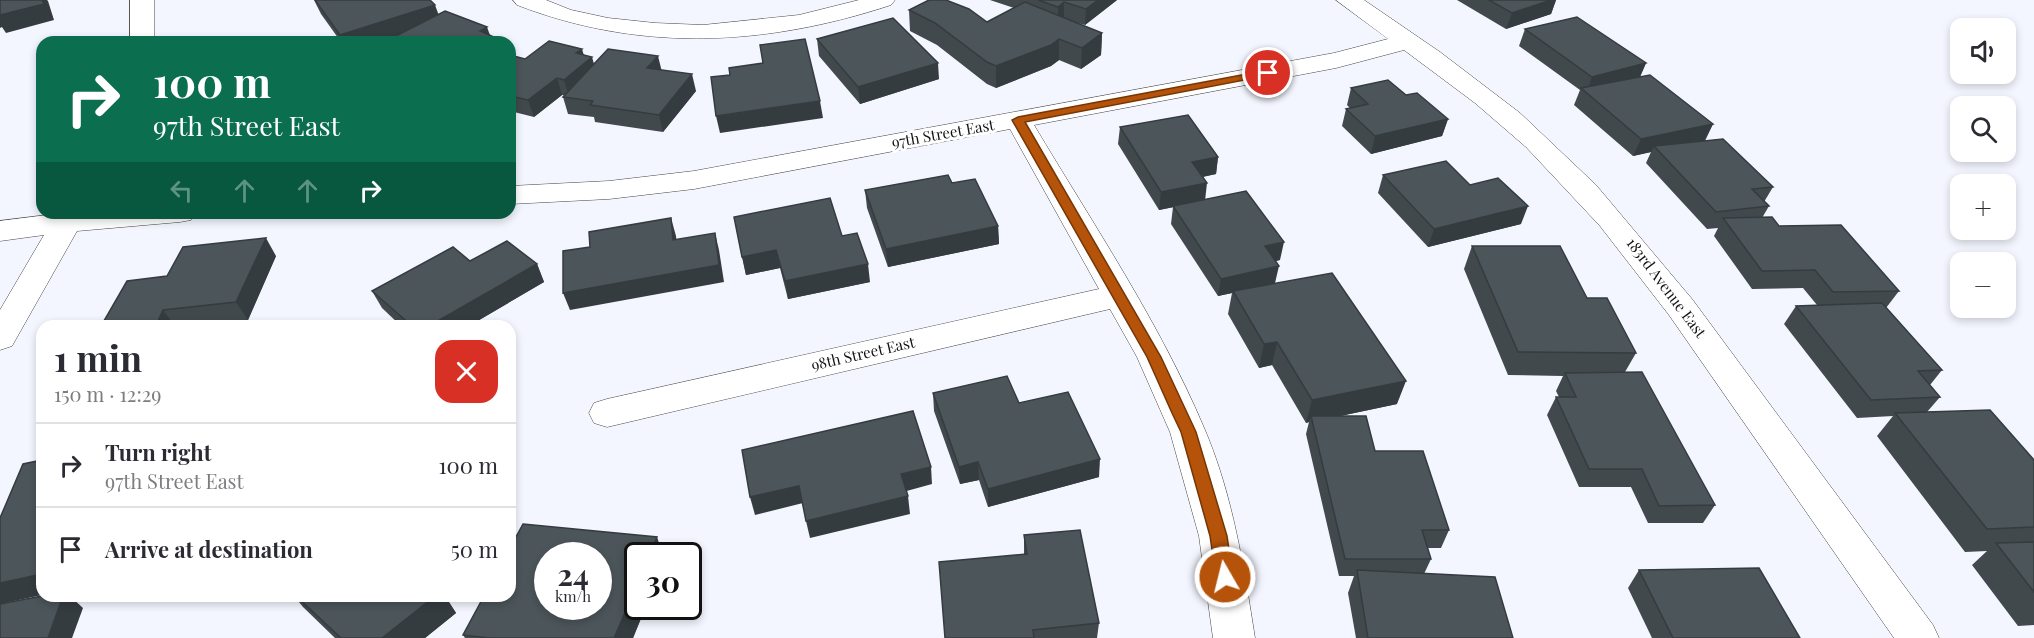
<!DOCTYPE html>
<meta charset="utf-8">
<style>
:root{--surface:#fff;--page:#f2f2f3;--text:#2b2b33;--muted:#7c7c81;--line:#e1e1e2}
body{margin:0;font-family:"Playfair Display",serif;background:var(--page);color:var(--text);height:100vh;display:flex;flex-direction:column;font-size:22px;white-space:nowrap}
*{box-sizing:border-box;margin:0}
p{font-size:20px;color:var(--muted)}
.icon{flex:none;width:33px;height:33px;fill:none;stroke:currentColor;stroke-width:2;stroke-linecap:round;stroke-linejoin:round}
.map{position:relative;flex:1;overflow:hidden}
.panel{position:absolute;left:36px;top:320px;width:480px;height:282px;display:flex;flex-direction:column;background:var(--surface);border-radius:18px;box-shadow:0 3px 9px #0003}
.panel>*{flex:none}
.top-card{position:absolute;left:36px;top:36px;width:480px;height:183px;border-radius:18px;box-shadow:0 3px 9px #0003;background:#0b6e4f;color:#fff;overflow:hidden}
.tools{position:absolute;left:1950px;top:18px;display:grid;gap:12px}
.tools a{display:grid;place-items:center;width:66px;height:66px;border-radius:12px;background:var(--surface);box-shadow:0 3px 9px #0003;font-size:30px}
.speed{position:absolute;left:534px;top:542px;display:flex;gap:12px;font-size:30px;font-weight:700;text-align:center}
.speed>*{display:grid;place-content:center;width:78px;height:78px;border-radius:50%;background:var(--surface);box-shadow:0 3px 9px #0003;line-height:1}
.speed small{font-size:15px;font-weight:400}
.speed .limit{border:3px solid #111;border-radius:9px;background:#fff;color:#111}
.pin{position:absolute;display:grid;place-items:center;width:51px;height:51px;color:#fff;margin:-26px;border:3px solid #fff;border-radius:50%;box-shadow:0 2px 6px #0007}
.me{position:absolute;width:66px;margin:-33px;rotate:352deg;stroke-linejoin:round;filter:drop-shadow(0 0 4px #0008)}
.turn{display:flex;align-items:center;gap:21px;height:126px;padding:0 18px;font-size:27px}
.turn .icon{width:78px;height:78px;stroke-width:2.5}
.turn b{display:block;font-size:42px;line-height:51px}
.lanes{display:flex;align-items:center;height:57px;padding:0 18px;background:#0003;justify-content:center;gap:30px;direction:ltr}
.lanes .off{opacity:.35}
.round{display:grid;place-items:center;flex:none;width:63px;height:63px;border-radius:18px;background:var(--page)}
.headline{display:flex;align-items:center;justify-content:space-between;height:102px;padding:0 18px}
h1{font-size:36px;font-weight:700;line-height:45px}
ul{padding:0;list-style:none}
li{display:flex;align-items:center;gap:18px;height:84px;padding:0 18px;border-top:2px solid var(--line)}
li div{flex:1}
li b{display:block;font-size:22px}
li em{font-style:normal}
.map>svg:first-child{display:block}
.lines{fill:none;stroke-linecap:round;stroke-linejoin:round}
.minor-casing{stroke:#444;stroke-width:1}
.minor{fill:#fff;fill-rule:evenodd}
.wall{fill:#41494d}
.shaded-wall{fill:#353c3f}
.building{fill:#4c555a;stroke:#353c3f;stroke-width:1.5;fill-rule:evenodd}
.route{fill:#b45309;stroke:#753606;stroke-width:1.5}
.labels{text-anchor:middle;stroke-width:6;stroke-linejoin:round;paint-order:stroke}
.street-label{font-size:15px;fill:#111;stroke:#fff}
</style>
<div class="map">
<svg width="2034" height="638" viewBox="0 0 2034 638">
<rect width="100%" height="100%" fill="#f4f6ff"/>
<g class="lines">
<defs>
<g id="minor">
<rect x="130" y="0" width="24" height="42"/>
<path d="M513,0H546L571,10L608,18L655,23L703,25L799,15L859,0H895L891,5C766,46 641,53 517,5Z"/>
<path d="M1336,0H1364L1440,52L1520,113L1596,185L1692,299L1933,625L1939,638H1894L1669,315L1600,226L1526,147L1475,103L1404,50L1336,68L1034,125C1093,224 1160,323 1205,430C1233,496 1244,568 1255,638H1213L1199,536L1170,432L1137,357L1110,309L607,427L594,423L589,413L594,403L607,399L1099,289L1010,129L694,189L609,199L510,204V186L609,181L694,171L1334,53L1388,39Z"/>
<path d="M63,213H195L191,220L180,222L77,231L12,346L0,350V310L44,235L0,241V221Z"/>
</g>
</defs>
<!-- minor casing -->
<use href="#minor" class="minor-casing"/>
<!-- minor -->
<use href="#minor" class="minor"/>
</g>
<!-- wall -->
<g class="wall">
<path d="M314,0H430L377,42H341L321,14Z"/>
<path d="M990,0H1117L1085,25L1074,22L1102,33L1101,55L1081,69L1059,60L1051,66L996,88L987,84L937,45L910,31L909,10L987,22L1014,8Z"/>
<path d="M1457,0H1556L1551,14L1506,29Z"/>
<path d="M1525,29L1646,63L1640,77L1713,124L1705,141L1773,187L1764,202L1769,206L1762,218L1899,291L1886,308L1942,370L1930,385L1940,397L1927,412L2034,460V625L2018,626L1972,565L1987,551L1965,552L1877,436L1893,416L1857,418L1784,324L1796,306L1817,305L1803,288L1752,289L1714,236L1718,228L1707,229L1646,163L1651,152L1633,156L1574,105L1580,90L1519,46Z"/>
<path d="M817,39L939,79L860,104L819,56Z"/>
<path d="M510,55L525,59L584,55L594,64L662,70L696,91L663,132L595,122L594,117L568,114L563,97L564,95H562L534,117L510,111Z"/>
<path d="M1351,88L1406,95L1448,119L1442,136L1371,154L1342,126L1346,109L1350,108L1347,105Z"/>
<path d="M1120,127L1218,157L1216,174L1203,177L1205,200L1280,260L1276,261L1275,283L1397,404L1340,416L1375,451L1449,530L1441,548H1427L1431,559L1424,574L1513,638H1356L1348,593L1354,576H1339L1306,434L1309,422L1306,423L1272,365L1259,368L1228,314L1232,293L1218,296L1171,224L1173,207L1159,210L1118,144Z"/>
<path d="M1383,175L1470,185L1521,224L1428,247L1378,193Z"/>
<path d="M952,183L998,226L999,244L888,267L867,208L865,190Z"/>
<path d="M734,217L842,236L870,282L788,299L780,268L746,275Z"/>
<path d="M1472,246L1587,298L1636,353L1625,372L1715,505L1703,523H1648L1631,487H1579L1547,415L1556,397H1559L1556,391L1563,376L1508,375L1464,269Z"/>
<path d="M276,256L248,320L198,326H101L167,276Z"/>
<path d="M470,261L537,264L544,282L469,326H401L382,308L372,291Z"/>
<path d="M933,393L1019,403L1099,477L988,507L979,480L960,484L934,411Z"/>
<path d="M1024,535L1099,623L1097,638H945L1024,554Z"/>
<path d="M1639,570L1800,638H1652L1628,588Z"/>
<path d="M294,596H445L456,613L425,638H335L303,607Z"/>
<path d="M638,606H646L633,638H465L463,635Z"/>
</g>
<!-- shaded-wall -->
<g class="shaded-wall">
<path d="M42,0H47L48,1L54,20L6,33L2,27L0,28V15Z"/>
<path d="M1098,0H1117L1085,25L1086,9Z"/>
<path d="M1551,0H1556L1551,14L1506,29L1512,13Z"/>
<path d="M1064,2V18L1058,23V7Z"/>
<path d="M435,5L441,21L377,42H344L340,35Z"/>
<path d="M487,27L491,38L494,37L496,42H484L480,31Z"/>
<path d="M1102,33L1101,55L1081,69L1082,48Z"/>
<path d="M1059,39V60L1051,66L996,88V66Z"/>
<path d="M582,49L586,62L592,57L597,74L569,97L564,80L576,53Z"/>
<path d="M658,56L662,72L647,68Z"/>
<path d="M938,63L939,79L860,104L858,87Z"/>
<path d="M1646,63L1639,79L1586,94L1592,77Z"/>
<path d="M692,74L696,91L663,132L659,115Z"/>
<path d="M557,78L562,95L534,117L528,100Z"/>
<path d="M820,101L823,118L720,133L716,116Z"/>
<path d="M1448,119L1442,136L1371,154L1375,136Z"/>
<path d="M1713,124L1704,141L1654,146L1651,152L1633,156L1641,139Z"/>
<path d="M1218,157L1216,174L1190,179L1192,162Z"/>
<path d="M1207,183L1205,201L1159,210L1161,192Z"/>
<path d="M1528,206L1521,224L1428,247L1434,229Z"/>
<path d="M671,218L676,236L678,258L673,240Z"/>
<path d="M998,226L999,244L888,267L886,249Z"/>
<path d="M715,233L719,250L724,282L570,310L563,293Z"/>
<path d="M266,238L276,256L248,320L236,302Z"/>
<path d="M1284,242L1280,260L1261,264L1265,246Z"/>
<path d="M776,250L780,268L746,275L742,257Z"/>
<path d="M537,264L544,282L469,326H429Z"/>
<path d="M868,264L870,282L788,299L785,281Z"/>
<path d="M1279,266L1275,283L1233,291L1232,293L1218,296L1221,279Z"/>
<path d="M163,310L175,326H161L158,321Z"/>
<path d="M1277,342L1272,365L1259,368L1264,344Z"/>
<path d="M1406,381L1397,404L1312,422L1311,416L1309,422L1306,423L1312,400Z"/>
<path d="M1100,459L1099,477L988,507V489Z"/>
<path d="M978,462L979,480L960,484L959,467Z"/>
<path d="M931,467L932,484L903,492L901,474Z"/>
<path d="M799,486L803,503L755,515L750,497Z"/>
<path d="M908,496L910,514L810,538L806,521Z"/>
<path d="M657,537L663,555H649Z"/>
<path d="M42,574V595L0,604V583Z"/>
<path d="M638,583V606H646L633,638H614Z"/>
<path d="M63,596H70L83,608L72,638H48Z"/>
<path d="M435,596H445L456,613L425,638H382Z"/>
</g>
<!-- building -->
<g class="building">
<path d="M0,0H42L44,4L0,15Z"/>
<path d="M315,0H430L435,5L340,35Z"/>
<path d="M929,0H946L969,9L987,22L1025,2L1102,33L1082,48L1059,39L1051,45L996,66L987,62L935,23L909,10Z"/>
<path d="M1038,0H1098L1086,9L1064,2L1058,7Z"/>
<path d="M1489,0H1551L1512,13Z"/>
<path d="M445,11L487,27L480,31L494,37L484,42H384Z"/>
<path d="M1577,17L1646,63L1592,77L1525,29Z"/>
<path d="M893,18L938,63L858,87L817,39Z"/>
<path d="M805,39L820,101L716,116L711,77L730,75L729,68L763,63L760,45Z"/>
<path d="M549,41L582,49L576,53L592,57L564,80L557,78L528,100L510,96V55L525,59Z"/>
<path d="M608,49L658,56L647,68L692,74L659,115L590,105L593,101L563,97Z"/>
<path d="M1650,75L1713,124L1641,139L1581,88Z"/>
<path d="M1388,80L1406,95L1417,93L1448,119L1375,136L1346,109L1368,104L1351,88Z"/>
<path d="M1188,115L1218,157L1192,162L1207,183L1161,192L1120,127Z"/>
<path d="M1723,139L1773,187L1752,189L1769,206L1716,212L1654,146Z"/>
<path d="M1446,161L1470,185L1498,178L1528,206L1434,229L1383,175Z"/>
<path d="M948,175L952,183L975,179L998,226L886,249L865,190Z"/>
<path d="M1246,191L1284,242L1265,246L1279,266L1221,279L1173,206Z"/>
<path d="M830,198L842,236L857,233L868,264L785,281L776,250L742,257L734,217Z"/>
<path d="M1772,217L1779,226L1841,225L1899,291L1833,292L1815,270L1762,271L1723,218Z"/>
<path d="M671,218L673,240L715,233L719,265L563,293V251L590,247L589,232Z"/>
<path d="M266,238L236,302L163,310L158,321L121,326H101L127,281L167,276L183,247Z"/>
<path d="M507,241L537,264L429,326H412L372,291L453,247L470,261Z"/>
<path d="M1472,246H1560L1587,298H1607L1636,353L1518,352Z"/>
<path d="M1332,273L1406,381L1312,400L1277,342L1264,344L1233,291Z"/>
<path d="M1882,303L1942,370L1918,371L1940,397L1871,400L1796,306Z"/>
<path d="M1642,372L1715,505L1659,506L1642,469H1589L1556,397H1576L1565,373Z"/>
<path d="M1007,376L1019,403L1068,392L1100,459L988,489L978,462L959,467L933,393Z"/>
<path d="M1990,410L2034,460V527L1987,529L1895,413Z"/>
<path d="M913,411L931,467L901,474L908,496L806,521L799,486L750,497L742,450Z"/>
<path d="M1311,416H1366L1375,451H1423L1449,530H1422L1431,559H1345Z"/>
<path d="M42,460V574L0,583V518L23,464Z"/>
<path d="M523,524L657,537L649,555H638V583L614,638H489L463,635L484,596H510V548ZM548,555H598V606H548Z"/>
<path d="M1080,530L1099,623L1033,630L1034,638H945L939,562L1027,554L1024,535Z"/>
<path d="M2034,542V592L1996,543Z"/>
<path d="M1759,568L1800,638H1673L1639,570Z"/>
<path d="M1357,570L1495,577L1513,638H1368Z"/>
<path d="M42,596H63L48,638H0V604Z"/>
<path d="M296,596H435L382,638H341Z"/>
</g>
<!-- route -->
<path class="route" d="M1268,70L1271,71V75L1025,122L1161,357L1196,432L1227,536L1233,577L1231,582L1225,584L1219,582L1216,577L1210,536L1181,432L1172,413L1147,357L1012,120L1018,117Z"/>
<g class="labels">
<!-- street labels -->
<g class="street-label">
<text transform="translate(943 134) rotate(-10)" y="5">97th Street East</text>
<text transform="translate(1666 288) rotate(53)" y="5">183rd Avenue East</text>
<text transform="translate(863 354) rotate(-13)" y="5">98th Street East</text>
</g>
</g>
</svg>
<div class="tools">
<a><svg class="icon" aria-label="sound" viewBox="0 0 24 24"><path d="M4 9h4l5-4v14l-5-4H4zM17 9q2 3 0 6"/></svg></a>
<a><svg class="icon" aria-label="search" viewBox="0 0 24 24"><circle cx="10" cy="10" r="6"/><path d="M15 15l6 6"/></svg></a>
<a>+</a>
<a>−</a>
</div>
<div class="speed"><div>24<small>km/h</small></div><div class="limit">30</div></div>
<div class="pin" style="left:1268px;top:73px;background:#d93025"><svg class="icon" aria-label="arrive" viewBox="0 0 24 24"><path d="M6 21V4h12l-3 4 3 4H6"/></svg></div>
<svg class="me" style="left:1225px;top:577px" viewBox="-20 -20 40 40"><circle r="17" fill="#b45309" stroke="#fff" stroke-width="3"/><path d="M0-11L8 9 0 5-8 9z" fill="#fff"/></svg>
<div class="top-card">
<div class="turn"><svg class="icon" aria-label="right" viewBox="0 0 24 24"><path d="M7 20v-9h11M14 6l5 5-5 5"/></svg><div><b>100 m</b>97th Street East</div></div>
<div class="lanes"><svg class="icon off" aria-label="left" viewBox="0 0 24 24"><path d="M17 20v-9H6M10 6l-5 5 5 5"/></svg><svg class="icon off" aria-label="ahead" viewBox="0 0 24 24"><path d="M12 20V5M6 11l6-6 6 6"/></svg><svg class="icon off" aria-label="ahead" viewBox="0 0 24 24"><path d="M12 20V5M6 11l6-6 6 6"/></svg><svg class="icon" aria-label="right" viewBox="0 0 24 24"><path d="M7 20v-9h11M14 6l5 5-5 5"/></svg></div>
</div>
<section class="panel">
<div class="headline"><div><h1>1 min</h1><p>150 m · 12:29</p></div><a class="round" style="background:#d93025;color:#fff"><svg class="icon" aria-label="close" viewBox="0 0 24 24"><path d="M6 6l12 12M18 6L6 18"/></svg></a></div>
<ul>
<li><svg class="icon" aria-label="right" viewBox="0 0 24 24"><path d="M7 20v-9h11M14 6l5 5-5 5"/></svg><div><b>Turn right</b><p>97th Street East</p></div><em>100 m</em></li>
<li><svg class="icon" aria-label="arrive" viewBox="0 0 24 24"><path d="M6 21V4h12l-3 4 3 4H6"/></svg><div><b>Arrive at destination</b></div><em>50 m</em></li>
</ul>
</section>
</div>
